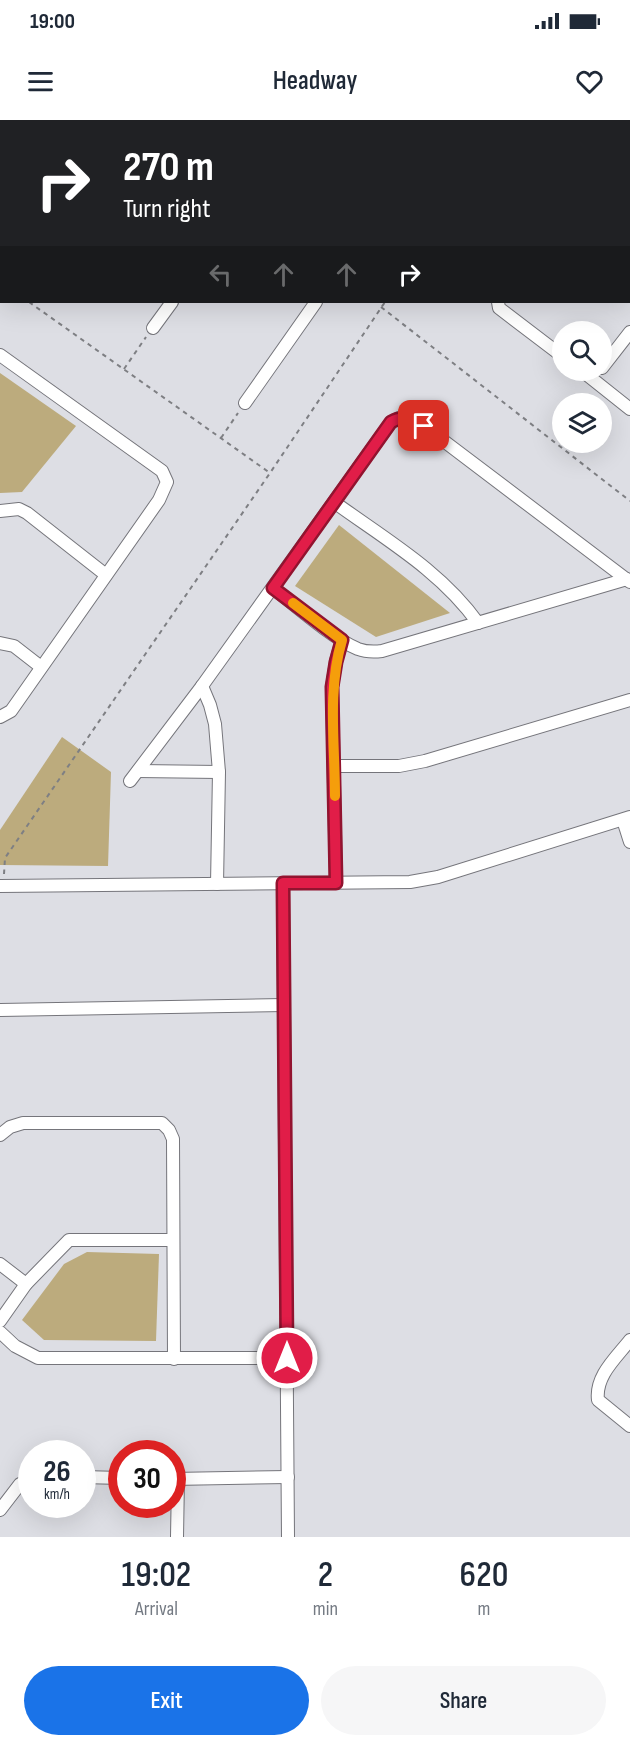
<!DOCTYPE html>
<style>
:root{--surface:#fff;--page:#f6f6f7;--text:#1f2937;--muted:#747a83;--accent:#1a73e8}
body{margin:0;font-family:"Sofia Sans Condensed",sans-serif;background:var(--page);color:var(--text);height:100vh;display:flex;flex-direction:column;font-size:22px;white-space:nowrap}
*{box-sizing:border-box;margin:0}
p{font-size:20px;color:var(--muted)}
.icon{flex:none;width:33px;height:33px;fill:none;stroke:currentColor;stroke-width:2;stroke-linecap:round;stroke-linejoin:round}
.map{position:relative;height:1417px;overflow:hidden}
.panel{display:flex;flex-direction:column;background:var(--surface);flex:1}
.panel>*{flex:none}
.hud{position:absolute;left:0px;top:0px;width:630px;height:183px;box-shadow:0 6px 24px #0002;background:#202124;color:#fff;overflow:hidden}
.controls{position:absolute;left:552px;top:201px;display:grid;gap:12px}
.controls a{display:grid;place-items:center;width:60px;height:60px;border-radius:50%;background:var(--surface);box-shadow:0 6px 24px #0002;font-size:30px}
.speed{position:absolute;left:18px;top:1320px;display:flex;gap:12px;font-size:30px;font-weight:700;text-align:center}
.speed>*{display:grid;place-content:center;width:78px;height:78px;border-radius:50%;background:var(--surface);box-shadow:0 6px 24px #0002;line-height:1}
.speed small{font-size:15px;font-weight:400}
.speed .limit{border:9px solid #d22;background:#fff;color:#111}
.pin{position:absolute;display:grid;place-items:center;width:51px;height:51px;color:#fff;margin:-26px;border-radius:12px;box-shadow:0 3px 9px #0006}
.me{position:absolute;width:66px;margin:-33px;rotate:0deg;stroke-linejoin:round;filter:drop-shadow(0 0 4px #0008)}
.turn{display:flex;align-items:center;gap:21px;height:126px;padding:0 24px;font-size:27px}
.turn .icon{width:78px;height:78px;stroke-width:2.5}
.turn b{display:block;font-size:42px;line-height:51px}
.lanes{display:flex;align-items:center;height:57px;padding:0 24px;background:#0003;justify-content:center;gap:30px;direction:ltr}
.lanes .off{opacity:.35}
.eta{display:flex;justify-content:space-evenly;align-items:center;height:102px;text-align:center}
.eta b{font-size:36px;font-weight:600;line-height:42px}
.primary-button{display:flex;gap:12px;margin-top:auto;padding:12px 24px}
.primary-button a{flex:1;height:69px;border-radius:36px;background:var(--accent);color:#fff;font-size:24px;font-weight:600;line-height:69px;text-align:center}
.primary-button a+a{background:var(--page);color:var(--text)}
.status{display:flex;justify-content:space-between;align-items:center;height:42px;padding:0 30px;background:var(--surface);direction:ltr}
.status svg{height:16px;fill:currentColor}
header{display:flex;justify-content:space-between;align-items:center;height:78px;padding:0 24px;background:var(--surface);font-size:27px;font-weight:600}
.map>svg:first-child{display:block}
.green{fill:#bcab7d}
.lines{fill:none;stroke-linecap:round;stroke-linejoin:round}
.street-casing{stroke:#75757b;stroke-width:14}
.path{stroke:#7e7f83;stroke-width:2;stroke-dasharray:4.5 4.5;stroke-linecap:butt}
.street{stroke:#fff;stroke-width:12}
.route-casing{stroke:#92132f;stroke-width:15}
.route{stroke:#e11d48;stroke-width:10}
.slow{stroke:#f59e0b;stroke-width:10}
</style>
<div class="status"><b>19:00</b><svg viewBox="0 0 49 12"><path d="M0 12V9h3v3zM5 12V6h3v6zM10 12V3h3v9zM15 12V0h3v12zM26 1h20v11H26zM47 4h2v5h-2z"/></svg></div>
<header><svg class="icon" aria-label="menu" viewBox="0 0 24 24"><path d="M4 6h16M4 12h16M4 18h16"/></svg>Headway<svg class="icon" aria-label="heart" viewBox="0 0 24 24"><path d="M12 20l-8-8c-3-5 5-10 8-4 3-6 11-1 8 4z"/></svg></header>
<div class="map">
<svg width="630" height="1417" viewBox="0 0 630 1417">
<rect width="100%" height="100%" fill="#dddee4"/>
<!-- green -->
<g class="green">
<path d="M0,253L76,306L22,372L0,373Z"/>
<path d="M339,405L450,493L376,517L295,466Z"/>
<path d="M62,617L111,652L108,746L0,745V710Z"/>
<path d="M87,1132L159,1134L156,1221L44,1220L22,1200L64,1144Z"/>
</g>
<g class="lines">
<defs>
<g id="street">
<path d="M192,0L194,2"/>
<path d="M415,0L417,2"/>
<path d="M155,2L156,0"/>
<path d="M437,2L439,0"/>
<path d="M625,2L626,0"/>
<path d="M628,46L630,48"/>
<path d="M498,182L499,188L562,236"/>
<path d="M153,208L172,182"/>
<path d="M0,235L162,351L167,362L159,380L11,591L0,597"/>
<path d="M602,248L630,212"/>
<path d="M581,250L630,289"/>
<path d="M245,283L316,182"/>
<path d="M334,382C385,419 441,451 478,503"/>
<path d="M0,391L19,389L27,393L106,455"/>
<path d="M273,468C296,486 332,518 358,529C366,532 374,532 382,531L627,459"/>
<path d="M0,523L14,526L41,547"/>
<path d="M202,566L210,585L215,604L219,652L217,764"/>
<path d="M335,646H399L425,641L630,580"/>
<path d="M138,651L219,652"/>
<path d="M130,661L202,566L391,302L399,298H408L424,306L630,462"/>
<path d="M623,700L630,722"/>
<path d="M283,763L288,1417"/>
<path d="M336,763L332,567L336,541L342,520"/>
<path d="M0,766L410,762L438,757L630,697"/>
<path d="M0,890L284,885"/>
<path d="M0,1015L10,1007L23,1003H162L169,1010L173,1019L174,1239"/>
<path d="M0,1144L26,1164"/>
<path d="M0,1201L26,1164L69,1120H173"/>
<path d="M0,1212L15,1226L38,1238H287"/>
<path d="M630,1220C616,1238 595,1256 598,1280L630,1306"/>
<path d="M82,1357L122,1358"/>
<path d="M172,1359L288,1357"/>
<path d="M0,1390L20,1364L32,1358"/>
<path d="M177,1417L178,1359"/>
</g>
</defs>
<!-- street casing -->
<use href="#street" class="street-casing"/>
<!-- path -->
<g class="path">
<path d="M37,2V0"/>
<path d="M515,2L517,0"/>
<path d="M0,56H2"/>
<path d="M0,159L2,160"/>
<path d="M29,182L270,353"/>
<path d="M381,187L630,381"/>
<path d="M124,249L146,217"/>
<path d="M221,318L238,293"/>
<path d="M4,754L5,738L270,353L385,182"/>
</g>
<!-- street -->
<use href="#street" class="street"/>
</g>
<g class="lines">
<defs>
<path id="route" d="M287,1238L283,763H336L332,567L336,542L342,520L273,468L391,302C404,295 411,300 424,306"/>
</defs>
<!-- route casing -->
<use href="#route" class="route-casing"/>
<!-- route -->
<use href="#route" class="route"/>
<!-- slow -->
<path class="slow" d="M293,483L342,520C327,571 335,624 335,676"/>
</g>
</svg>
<div class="controls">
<a><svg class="icon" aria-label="search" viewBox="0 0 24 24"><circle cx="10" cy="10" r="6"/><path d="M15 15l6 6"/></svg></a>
<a><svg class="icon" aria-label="layers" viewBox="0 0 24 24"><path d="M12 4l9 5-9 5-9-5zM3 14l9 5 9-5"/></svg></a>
</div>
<div class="speed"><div>26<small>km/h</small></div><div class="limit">30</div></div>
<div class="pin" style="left:424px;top:306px;background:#d93025"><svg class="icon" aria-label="arrive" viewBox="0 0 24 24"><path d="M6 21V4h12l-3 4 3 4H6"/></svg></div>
<svg class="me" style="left:287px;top:1238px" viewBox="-20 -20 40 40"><circle r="17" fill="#e11d48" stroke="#fff" stroke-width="3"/><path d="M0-11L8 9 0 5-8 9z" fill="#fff"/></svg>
<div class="hud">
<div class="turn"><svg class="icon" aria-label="right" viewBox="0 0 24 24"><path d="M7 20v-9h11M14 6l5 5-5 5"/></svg><div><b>270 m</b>Turn right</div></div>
<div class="lanes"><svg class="icon off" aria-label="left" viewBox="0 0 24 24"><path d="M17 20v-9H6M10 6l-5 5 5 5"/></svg><svg class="icon off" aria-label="ahead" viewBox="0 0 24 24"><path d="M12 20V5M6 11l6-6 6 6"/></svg><svg class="icon off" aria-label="ahead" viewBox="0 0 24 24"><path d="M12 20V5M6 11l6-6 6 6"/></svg><svg class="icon" aria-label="right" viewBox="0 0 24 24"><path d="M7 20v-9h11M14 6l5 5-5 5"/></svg></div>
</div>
</div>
<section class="panel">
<div class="eta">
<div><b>19:02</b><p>Arrival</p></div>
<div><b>2</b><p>min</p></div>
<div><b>620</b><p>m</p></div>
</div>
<div class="primary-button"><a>Exit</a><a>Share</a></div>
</section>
